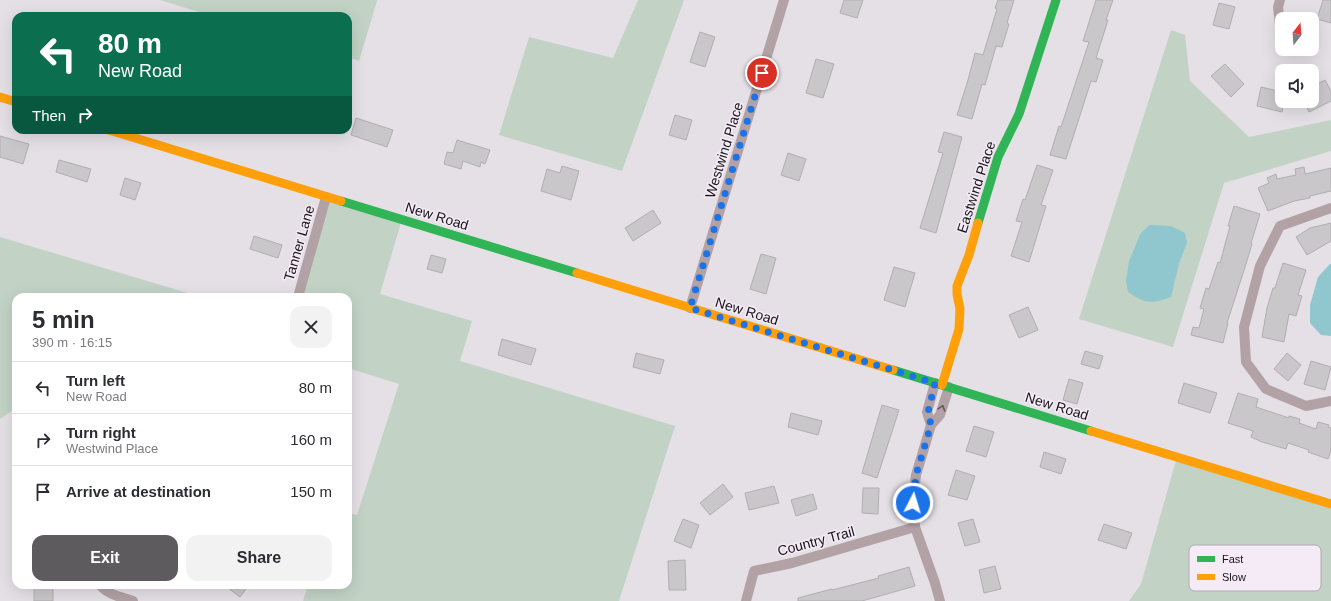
<!DOCTYPE html>
<meta charset="utf-8">
<style>
:root{--surface:#fff;--page:#f2f2f3;--text:#2b2b33;--muted:#7c7c81;--line:#e1e1e2;--accent:#5e5b5f}
body{margin:0;font-family:Arial,sans-serif;background:var(--page);color:var(--text);height:100vh;display:flex;flex-direction:column;font-size:15px;white-space:nowrap}
*{box-sizing:border-box;margin:0}
p{font-size:13px;color:var(--muted)}
.icon{flex:none;width:22px;height:22px;fill:none;stroke:currentColor;stroke-width:2;stroke-linecap:round;stroke-linejoin:round}
.map{position:relative;flex:1;overflow:hidden}
.panel{position:absolute;left:12px;top:293px;width:340px;height:296px;display:flex;flex-direction:column;background:var(--surface);border-radius:12px;box-shadow:0 4px 16px #0002}
.panel>*{flex:none}
.hud{position:absolute;left:12px;top:12px;width:340px;height:122px;border-radius:12px;box-shadow:0 4px 16px #0002;background:#0b6e4f;color:#fff;overflow:hidden}
.needle{width:26px;rotate:17deg}
.buttons{position:absolute;left:1275px;top:12px;display:grid;gap:8px}
.buttons a{display:grid;place-items:center;width:44px;height:44px;border-radius:8px;background:var(--surface);box-shadow:0 4px 16px #0002;font-size:20px}
.pin{position:absolute;display:grid;place-items:center;width:34px;height:34px;color:#fff;margin:-17px;border:2px solid #fff;border-radius:50%;box-shadow:0 1px 4px #0007}
.me{position:absolute;width:44px;margin:-22px;rotate:5deg;stroke-linejoin:round;filter:drop-shadow(0 0 3px #0008)}
.turn{display:flex;align-items:center;gap:14px;height:84px;padding:0 20px;font-size:18px}
.turn .icon{width:52px;height:52px;stroke-width:2.5}
.turn b{display:block;font-size:28px;line-height:34px}
.then{display:flex;align-items:center;height:38px;padding:0 20px;background:#0003;gap:8px;font-size:15px}
.round{display:grid;place-items:center;flex:none;width:42px;height:42px;border-radius:12px;background:var(--page)}
.headline{display:flex;align-items:center;justify-content:space-between;height:68px;padding:0 20px}
h1{font-size:24px;font-weight:700;line-height:30px}
.primary-button{display:flex;gap:8px;margin-top:auto;padding:8px 20px}
.primary-button a{flex:1;height:46px;border-radius:12px;background:var(--accent);color:#fff;font-size:16px;font-weight:700;line-height:46px;text-align:center}
.primary-button a+a{background:var(--page);color:var(--text)}
ul{padding:0;list-style:none}
li{display:flex;align-items:center;gap:12px;height:52px;padding:0 20px;border-top:1px solid var(--line)}
li div{flex:1}
li b{display:block;font-size:15px}
li em{font-style:normal}
.map>svg:first-child{display:block}
.green{fill:#c2d2c5;fill-rule:evenodd}
.water{fill:#90c6ce}
.building{fill:#cac7ca;stroke:#b1adb1}
.lines{fill:none;stroke-linecap:round;stroke-linejoin:round}
.street{stroke:#b2a2a5;stroke-width:10}
.fast{stroke:#30b455;stroke-width:9}
.slow{stroke:#ff9f0a;stroke-width:9}
.oneway{stroke:#645a5e}
.route{stroke:#1a73e8;stroke-width:7;stroke-dasharray:0 12.6}
.labels{text-anchor:middle;stroke-width:3;stroke-linejoin:round;paint-order:stroke}
.street-label{font-size:14px;fill:#161316;stroke:#f4ebf6}
.key{fill:#f4ebf6;stroke:#b1aab3;stroke-width:1}
.key-label{font-size:11px;fill:#161316}
</style>
<div class="map">
<svg width="1331" height="601" viewBox="0 0 1331 601">
<rect width="100%" height="100%" fill="#e5e0e6"/>
<!-- green -->
<g class="green">
<path d="M160,0H377V1L359,61L348,57V16H212Z"/>
<path d="M638,0H684L622,171L499,135L529,37L613,58Z"/>
<path d="M1171,30L1185,35L1190,81L1249,137L1331,120V151L1224,183L1173,347L1079,319ZM1149,225L1187,243L1179,264L1129,261L1140,234Z"/>
<path d="M326,197L402,219L380,294L472,321L460,361L675,426L619,601H303L308,585H348V513L357,515L399,384L348,368V297H298Z"/>
<path d="M0,237L201,297H16V408L0,419Z"/>
<path d="M1177,457L1331,504V601H1129L1141,584Z"/>
</g>
<!-- water -->
<g class="water">
<path d="M1149,225L1171,226L1185,233L1187,243L1179,264L1171,297C1151,304 1146,304 1128,292L1126,281L1129,261L1140,234Z"/>
<path d="M1330,264H1331V336L1321,335L1310,323V305L1318,277Z"/>
</g>
<!-- building -->
<g class="building">
<path d="M844,0H863L857,18L840,13Z"/>
<path d="M998,0H1014L1007,23L1009,24L1002,47L996,46L985,85L982,84L972,119L957,115L968,80L975,53L983,55L997,9L995,8Z"/>
<path d="M1096,0H1113L1106,20H1108L1096,58L1103,60L1096,82L1091,81L1066,159L1050,155L1059,126L1061,127L1089,42L1083,41Z"/>
<path d="M1323,0H1331V23L1317,19Z"/>
<path d="M1219,3L1235,7L1229,29L1213,25Z"/>
<path d="M700,32L715,37L705,67L690,62Z"/>
<path d="M816,59L834,64L823,98L806,93Z"/>
<path d="M1225,64L1244,84L1231,97L1211,76Z"/>
<path d="M1325,80L1331,91V101L1309,112L1304,101H1312V87Z"/>
<path d="M1261,87L1282,92V101H1284L1282,112L1257,106Z"/>
<path d="M675,115L692,120L686,140L669,135Z"/>
<path d="M356,118L393,130L387,147L351,135Z"/>
<path d="M944,132L962,137L936,233L920,228L943,153L938,152Z"/>
<path d="M0,136L29,144L23,164L0,157Z"/>
<path d="M457,140L490,150L485,164L481,162L480,167L463,161L461,169L444,164L447,152L453,153Z"/>
<path d="M788,153L806,159L799,181L781,175Z"/>
<path d="M59,160L91,169L87,182L56,172Z"/>
<path d="M1037,165L1053,170L1041,205L1046,206L1029,262L1011,256L1022,222L1016,221L1023,199L1025,200Z"/>
<path d="M562,166L579,171L571,200L541,191L547,169L560,173Z"/>
<path d="M1304,167L1305,174L1331,168V191L1310,196V198L1294,201L1268,211L1258,188L1269,183L1267,178L1276,174L1277,179L1296,175L1295,169Z"/>
<path d="M125,178L141,183L135,200L120,195Z"/>
<path d="M1234,206L1260,214L1251,243L1252,244L1246,264L1227,323H1228L1223,343L1191,335L1193,327L1199,328L1204,309L1200,308L1206,288L1209,289L1218,262L1220,263L1230,226H1228Z"/>
<path d="M653,210L661,223L633,241L625,228Z"/>
<path d="M1331,223V241L1307,255L1296,237L1310,228Z"/>
<path d="M254,236L282,245L278,258L250,249Z"/>
<path d="M761,254L776,258L766,294L750,289Z"/>
<path d="M431,255L446,259L442,273L427,269Z"/>
<path d="M1283,263L1306,270L1298,295L1302,296L1296,316L1289,314L1284,342L1262,337L1267,308L1273,288H1275Z"/>
<path d="M894,267L915,273L905,307L884,300Z"/>
<path d="M1028,307L1038,330L1019,338L1009,315Z"/>
<path d="M502,339L536,349L531,365L498,355Z"/>
<path d="M1085,351L1103,356L1099,369L1081,364Z"/>
<path d="M636,353L664,360L660,374L633,367Z"/>
<path d="M1287,353L1301,365L1288,381L1274,369Z"/>
<path d="M1311,361L1331,367L1325,390L1304,384Z"/>
<path d="M1069,379L1083,383L1077,404L1063,400Z"/>
<path d="M1184,383L1217,393L1210,413L1178,403Z"/>
<path d="M1238,393L1258,399L1256,407L1289,418V416L1300,419L1299,423L1316,429L1318,422L1329,425L1328,427L1331,428V450L1328,459L1308,452L1309,450L1288,443L1286,449L1262,442L1251,437L1253,431L1228,423Z"/>
<path d="M882,405L899,410L877,478L862,473Z"/>
<path d="M791,413L822,421L818,435L788,427Z"/>
<path d="M974,426L994,432L986,457L966,451Z"/>
<path d="M1044,452L1066,459L1061,474L1040,467Z"/>
<path d="M956,470L975,476L967,500L948,495Z"/>
<path d="M723,484L733,497L710,515L700,503Z"/>
<path d="M774,486L779,503L749,510L745,493Z"/>
<path d="M863,488H879L878,514L862,513Z"/>
<path d="M813,494L817,509L796,516L791,500Z"/>
<path d="M683,519L699,525L691,548L674,541Z"/>
<path d="M973,519L980,542L965,546L958,523Z"/>
<path d="M1104,524L1132,533L1126,549L1098,540Z"/>
<path d="M685,560L686,590H669L668,561Z"/>
<path d="M995,566L1001,589L984,593L979,570Z"/>
<path d="M909,567L915,586L862,601H798V598L832,589V590L879,578L878,576Z"/>
<rect x="34" y="585" width="19" height="16"/>
<path d="M224,585H249L240,597Z"/>
</g>
<g class="lines">
<!-- street -->
<g class="street">
<path d="M1280,0L1278,7L1282,42"/>
<path d="M1331,208L1280,226L1260,266L1244,327L1246,362L1266,389L1306,406L1331,401"/>
<path d="M298,297L326,197"/>
<path d="M690,308L784,0"/>
<path d="M935,383L927,412L931,425L916,475L913,503L915,527L935,583L940,601"/>
<path d="M931,425L940,415L949,387"/>
<path d="M100,585C108,595 121,597 133,601"/>
<path d="M746,601L754,571L792,563L915,527"/>
</g>
<!-- fast -->
<g class="fast">
<path d="M341,201L577,273"/>
<path d="M978,223L998,157L1019,114L1056,0"/>
<path d="M893,370L1091,431"/>
</g>
<!-- slow -->
<g class="slow">
<path d="M0,97L16,102"/>
<path d="M109,130L341,201"/>
<path d="M577,273L893,370"/>
<path d="M942,385L959,329L960,309L957,294V286L969,255L978,223"/>
<path d="M1091,431L1331,504"/>
</g>
</g>
<!-- one-way arrows -->
<defs><path id="oneway-chevron" d="M-2-3.5L2.5 0L-2 3.5" fill="none" stroke-width="1.6" stroke-linecap="round" stroke-linejoin="round"/></defs>
<use class="oneway" href="#oneway-chevron" transform="translate(942 408) rotate(-72)"/>
<g class="lines">
<!-- route -->
<path class="route" d="M762,73L690,308L935,383L928,412L931,425L916,475L913,503"/>
</g>
<g class="labels">
<!-- street labels -->
<g class="street-label">
<text transform="translate(724 150) rotate(-73)" y="5">Westwind Place</text>
<text transform="translate(976 187) rotate(-72)" y="5">Eastwind Place</text>
<text transform="translate(437 216) rotate(17)" y="5">New Road</text>
<text transform="translate(299 243) rotate(-74)" y="5">Tanner Lane</text>
<text transform="translate(747 311) rotate(17)" y="5">New Road</text>
<text transform="translate(1057 406) rotate(17)" y="5">New Road</text>
<text transform="translate(816 541) rotate(-15)" y="5">Country Trail</text>
</g>
</g>
<!-- legend -->
<rect x="1189" y="545" width="132" height="46" rx="6" class="key"/>
<rect x="1197" y="556" width="18" height="6" fill="#30b455"/>
<rect x="1197" y="574" width="18" height="6" fill="#ff9f0a"/>
<g class="key-label">
<text x="1222" y="563">Fast</text>
<text x="1222" y="581">Slow</text>
</g>
</svg>
<div class="buttons">
<a><svg class="needle" viewBox="-14 -14 28 28"><path d="M0-13l5 13h-10z" fill="#e53935"/><path d="M0 13l5-13h-10z" fill="#7c7c81"/></svg></a>
<a><svg class="icon" aria-label="sound" viewBox="0 0 24 24"><path d="M4 9h4l5-4v14l-5-4H4zM17 9q2 3 0 6"/></svg></a>
</div>
<div class="pin" style="left:762px;top:73px;background:#d93025"><svg class="icon" aria-label="arrive" viewBox="0 0 24 24"><path d="M6 21V4h12l-3 4 3 4H6"/></svg></div>
<svg class="me" style="left:913px;top:503px" viewBox="-20 -20 40 40"><circle r="17" fill="#1a73e8" stroke="#fff" stroke-width="3"/><path d="M0-11L8 9 0 5-8 9z" fill="#fff"/></svg>
<div class="hud">
<div class="turn"><svg class="icon" aria-label="left" viewBox="0 0 24 24"><path d="M17 20v-9H6M10 6l-5 5 5 5"/></svg><div><b>80 m</b>New Road</div></div>
<div class="then">Then<svg class="icon" aria-label="right" viewBox="0 0 24 24"><path d="M7 20v-9h11M14 6l5 5-5 5"/></svg></div>
</div>
<section class="panel">
<div class="headline"><div><h1>5 min</h1><p>390 m · 16:15</p></div><a class="round"><svg class="icon" aria-label="close" viewBox="0 0 24 24"><path d="M6 6l12 12M18 6L6 18"/></svg></a></div>
<ul>
<li><svg class="icon" aria-label="left" viewBox="0 0 24 24"><path d="M17 20v-9H6M10 6l-5 5 5 5"/></svg><div><b>Turn left</b><p>New Road</p></div><em>80 m</em></li>
<li><svg class="icon" aria-label="right" viewBox="0 0 24 24"><path d="M7 20v-9h11M14 6l5 5-5 5"/></svg><div><b>Turn right</b><p>Westwind Place</p></div><em>160 m</em></li>
<li><svg class="icon" aria-label="arrive" viewBox="0 0 24 24"><path d="M6 21V4h12l-3 4 3 4H6"/></svg><div><b>Arrive at destination</b></div><em>150 m</em></li>
</ul>
<div class="primary-button"><a>Exit</a><a>Share</a></div>
</section>
</div>
